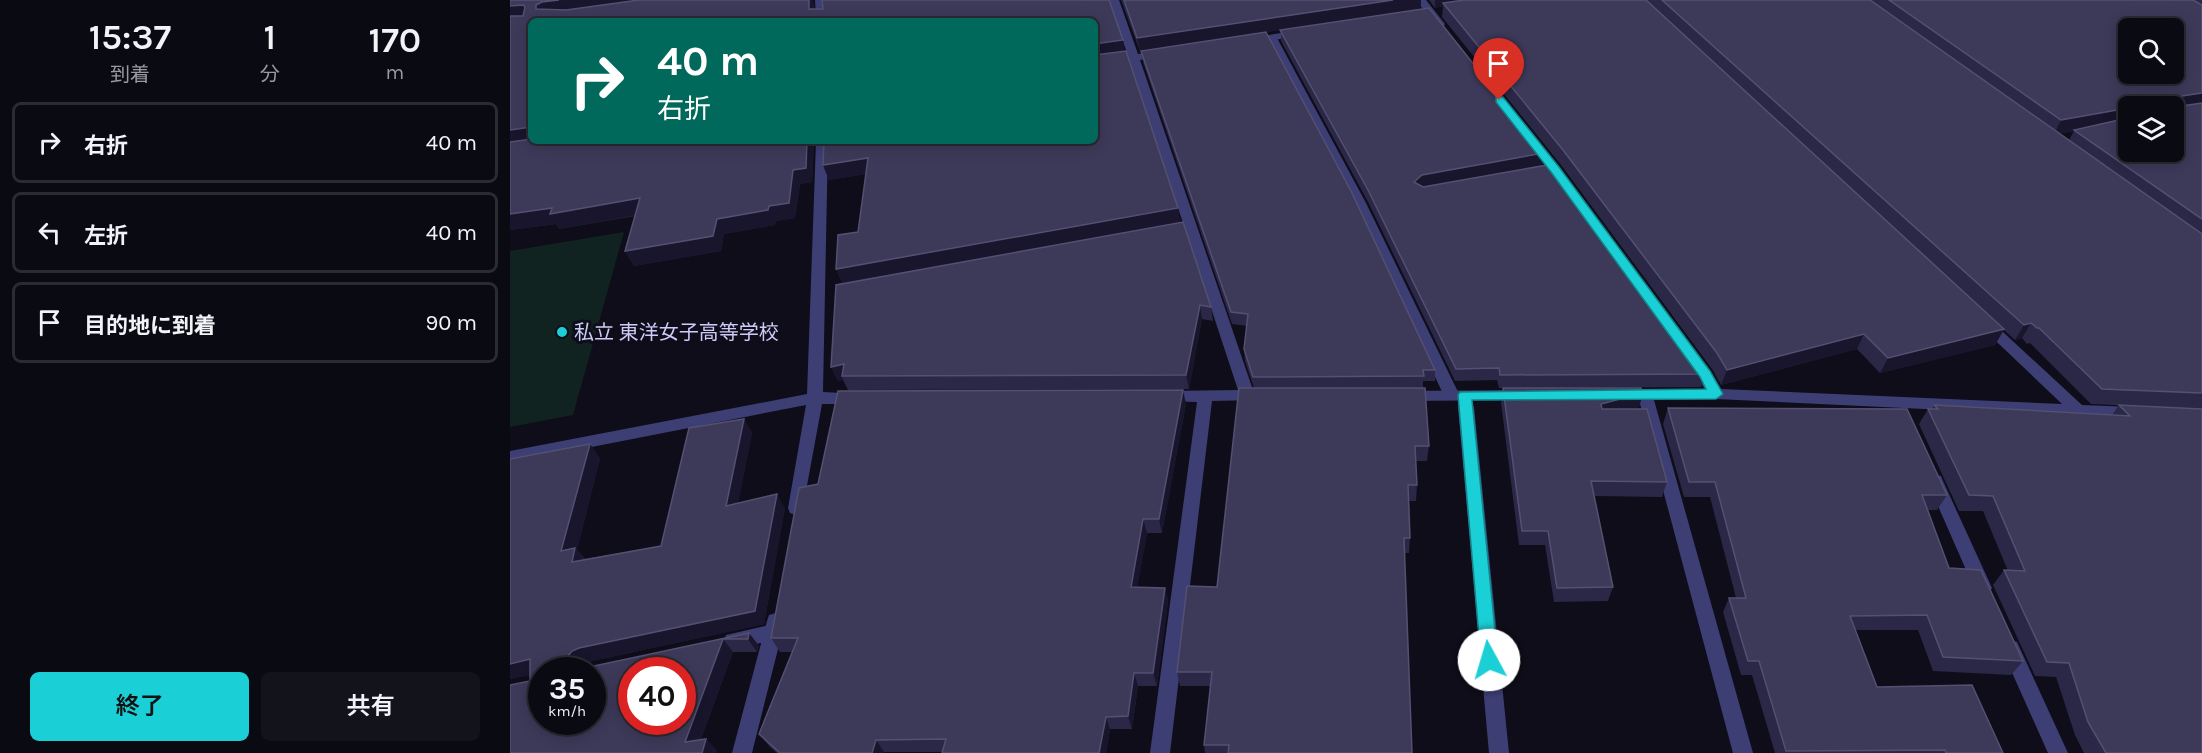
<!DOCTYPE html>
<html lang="ja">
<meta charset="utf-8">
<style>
:root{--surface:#0a0a13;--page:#13131c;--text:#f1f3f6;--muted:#999aa0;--line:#2a2b33;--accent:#1acfd6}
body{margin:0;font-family:Karla,"Noto Sans JP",sans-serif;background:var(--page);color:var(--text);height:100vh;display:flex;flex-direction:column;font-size:22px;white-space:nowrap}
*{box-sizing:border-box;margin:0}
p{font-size:20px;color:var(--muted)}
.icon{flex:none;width:33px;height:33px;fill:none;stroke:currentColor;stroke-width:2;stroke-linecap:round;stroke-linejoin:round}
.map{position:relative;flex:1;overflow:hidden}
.panel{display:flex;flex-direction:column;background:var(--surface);width:510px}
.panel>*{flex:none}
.guide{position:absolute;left:18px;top:18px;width:570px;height:126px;border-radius:9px;box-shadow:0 3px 15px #0003,0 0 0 2px var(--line);background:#00695c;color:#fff;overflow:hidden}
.buttons{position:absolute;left:1608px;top:18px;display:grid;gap:12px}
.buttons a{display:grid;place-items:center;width:66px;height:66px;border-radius:9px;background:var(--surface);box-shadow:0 3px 15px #0003,0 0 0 2px var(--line);font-size:30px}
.speed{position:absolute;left:18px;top:657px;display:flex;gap:12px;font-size:30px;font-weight:700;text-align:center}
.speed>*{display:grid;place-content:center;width:78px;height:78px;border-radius:50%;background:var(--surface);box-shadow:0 3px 15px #0003,0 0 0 2px var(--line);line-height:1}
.speed small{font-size:15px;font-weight:400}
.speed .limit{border:9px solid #d22;background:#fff;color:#111}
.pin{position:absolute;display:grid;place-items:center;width:51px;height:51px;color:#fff;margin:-62px -26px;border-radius:50% 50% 50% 0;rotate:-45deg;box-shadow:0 0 6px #0007}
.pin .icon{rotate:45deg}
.me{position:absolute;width:66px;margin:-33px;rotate:354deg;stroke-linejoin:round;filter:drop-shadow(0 0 4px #0008)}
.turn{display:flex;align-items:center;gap:21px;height:126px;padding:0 30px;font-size:27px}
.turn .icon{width:78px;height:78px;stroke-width:2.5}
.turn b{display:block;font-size:42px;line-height:51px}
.eta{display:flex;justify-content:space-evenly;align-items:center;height:102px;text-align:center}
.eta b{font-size:36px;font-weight:600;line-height:42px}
.cta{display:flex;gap:12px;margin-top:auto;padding:12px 30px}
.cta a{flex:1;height:69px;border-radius:9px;background:var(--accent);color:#111;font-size:24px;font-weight:600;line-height:69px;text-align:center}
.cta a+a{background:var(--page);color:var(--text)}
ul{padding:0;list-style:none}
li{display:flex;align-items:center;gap:18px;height:81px;margin:0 12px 9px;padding:0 18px;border:3px solid var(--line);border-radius:9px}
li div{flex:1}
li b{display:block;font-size:22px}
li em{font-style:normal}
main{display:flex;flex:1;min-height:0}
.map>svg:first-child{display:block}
.green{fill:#102321}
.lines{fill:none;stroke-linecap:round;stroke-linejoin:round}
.service{fill:#3d3e73;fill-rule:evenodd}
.minor{fill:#3d3e73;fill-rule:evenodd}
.tertiary{fill:#3d3e73;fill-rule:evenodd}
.wall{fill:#2b2746;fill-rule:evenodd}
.shaded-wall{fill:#18152c}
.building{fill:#3d3959;stroke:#545072;stroke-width:1.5;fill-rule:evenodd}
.route{fill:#1acfd6;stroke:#11878b;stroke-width:1.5}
.poi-dot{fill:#1acfd6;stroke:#0e0d19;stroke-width:2}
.labels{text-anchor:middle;stroke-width:6;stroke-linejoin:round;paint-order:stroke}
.poi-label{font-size:20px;fill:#cecbf9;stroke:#0e0d19;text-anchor:start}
</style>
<main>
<section class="panel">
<div class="eta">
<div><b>15:37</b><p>到着</p></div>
<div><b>1</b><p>分</p></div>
<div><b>170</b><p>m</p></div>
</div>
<ul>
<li><svg class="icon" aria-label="right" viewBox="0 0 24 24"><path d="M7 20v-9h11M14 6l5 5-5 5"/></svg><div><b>右折</b></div><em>40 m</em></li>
<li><svg class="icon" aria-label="left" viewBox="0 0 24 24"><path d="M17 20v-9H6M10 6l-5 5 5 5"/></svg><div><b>左折</b></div><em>40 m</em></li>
<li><svg class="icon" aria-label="arrive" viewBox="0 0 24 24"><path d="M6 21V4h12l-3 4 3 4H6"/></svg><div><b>目的地に到着</b></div><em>90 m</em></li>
</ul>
<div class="cta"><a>終了</a><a>共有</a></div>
</section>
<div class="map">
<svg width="1692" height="753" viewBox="0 0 1692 753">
<rect width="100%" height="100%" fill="#0e0d19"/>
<!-- green -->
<path class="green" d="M114,232L63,415L0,427V251Z"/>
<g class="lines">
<!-- service -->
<g class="service">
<path d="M762,35L767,38L856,203L950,396L947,400H937L934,396L844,203L757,38Z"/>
<path d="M264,624L271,626L273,632L271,638L264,640L223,649L216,647L214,641L216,635Z"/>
</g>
<!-- minor -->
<g class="minor">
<path d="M305,0H315L316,21H306Z"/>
<path d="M599,0H609L628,54L651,51L656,54L651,57L630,60L743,390L753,391L756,395L753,399L748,400L702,401L660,753H640L687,402L650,401L647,397L650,393L655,391L728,390L620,62L585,67V61L618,56Z"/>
<path d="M906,0H916L935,24L934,26H926Z"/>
<path d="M790,30L795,33L794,35L740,44L735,41L740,38Z"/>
<path d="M1023,138L1027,140L1056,177V183H1048L1019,144L1017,142Z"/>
<path d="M306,141H318L313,392L351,394L354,398L351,402L346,404H312L292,513L286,515L280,513L278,508L296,405L0,463V451L297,394Z"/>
<path d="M1148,305L1153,307L1200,370L1211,389L1552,404L1470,326L1468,323L1475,318L1480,320L1572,405L1623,407L1628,409L1631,413L1628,417L1623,419L1206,399L1144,400L1243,753H1223L1129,400L1109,399L1106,395L1109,391L1114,390L1195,389L1141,310Z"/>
<path d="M1012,390L1017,391L1020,395L1017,399L1012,400L895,401L890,400L887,396L890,392L895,391Z"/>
<path d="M1425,475L1431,476L1433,481L1482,588L1479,593L1473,596L1467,593L1464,588L1417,481L1419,476Z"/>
<path d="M266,613L273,615L275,621L242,753H222L257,621L259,615Z"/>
<path d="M1500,640L1507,642L1558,753H1538L1491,648L1493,642Z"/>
</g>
<!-- tertiary -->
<path class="tertiary" d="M956,401L961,403L964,407L999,753H979L948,407L951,403Z"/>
</g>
<!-- wall -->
<g class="wall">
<path d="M0,0H303L304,9H313L312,0H599L613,40L614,51H616L668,208L670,223L673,222L701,307L703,321L692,319L679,389L338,390L333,380L328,381L321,367L326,285L332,283L326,269L328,235L348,232L356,174L319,180L313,165L314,141H585V21H21V141H304L302,182L290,184L285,218L266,221L265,225L214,234L211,251L124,266L115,251L125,216L49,229L46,224L0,230Z"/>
<path d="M611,0H911V9L1033,165L912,187L1195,374L1191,387L989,388L987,380L945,381L858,202L771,41V30L756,32L925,370V381H913V388L919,446L917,461H906L907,485L906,501H899L900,538L899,553H894L902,753H695L694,745L700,686H670L667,672L707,587L744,388L735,361L734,349L737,326L722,324L633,62L631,51H630Z"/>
<path d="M919,0H1692V409L1581,404L1520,343L1517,344L1512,338L1505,340L1494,330L1485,345L1370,373L1347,349L1211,385L1202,369L1051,165L932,17L933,6L925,8ZM1618,106H1664L1618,152ZM1564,131L1559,140L1549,134Z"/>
<path d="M993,388L1133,393L1129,407L1122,409L1157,482L1152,497L1084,496L1103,587L1098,601L1044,602L1035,545H1009L991,403Z"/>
<path d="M676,404L652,533H637L627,587L655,588L658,601L647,686H628L622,729H600L596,753H432L433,752H374V753H267L260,747L249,734L283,652H270L261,638Z"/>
<path d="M1424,405L1602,415L1609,405L1692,409V753H1574L1565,735L1546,677L1525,676L1483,585L1494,570L1498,571L1473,511H1449L1409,424L1418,409H1422Z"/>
<path d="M1158,408L1437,495L1427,510H1418L1439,568L1513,661L1501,675L1423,671L1408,630H1345L1367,687L1493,753H1265L1242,675H1231L1213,612L1219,598H1226L1200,497H1174L1153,424Z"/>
<path d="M234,419L242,433L228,503L275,508L254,624L82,661L74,664L73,665L76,668L239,633L249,646L247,652H223L191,739H196L207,751L206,753H0L20,681V675L0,679V459L90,458L67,550L75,559L151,546Z"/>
</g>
<!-- shaded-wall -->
<g class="shaded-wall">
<path d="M49,0H159L40,16L26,9V5L32,2Z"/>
<path d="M299,0H303L304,21L299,9Z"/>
<path d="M883,0H911V9L630,51L627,38Z"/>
<path d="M925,0H973L933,3V6L925,8Z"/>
<path d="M13,5L21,19L0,21V6Z"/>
<path d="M613,40L615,54L585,59V44Z"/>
<path d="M1692,93V105L1664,111L1672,96Z"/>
<path d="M1618,108V120L1564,130V131L1544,135L1551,120Z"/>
<path d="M21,127V141L0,146V130Z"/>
<path d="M297,141H304L302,182L290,184L285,218L266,221L265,225L214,234L211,251L124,266L115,251L207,219L259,206L283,170Z"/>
<path d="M1034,153L1033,165L912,187L904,182L912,175Z"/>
<path d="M358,158L363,173L319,180L313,165Z"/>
<path d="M130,198L138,213L49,229L46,224L0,230V214L42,208Z"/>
<path d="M668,208L670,223L333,285L326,269Z"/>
<path d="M690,305L692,319L679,389L676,375Z"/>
<path d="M1521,323L1512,338L1505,340L1514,325Z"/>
<path d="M1494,329L1485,345L1370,373L1378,358Z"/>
<path d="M1354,334L1347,349L1211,385L1217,370Z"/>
<path d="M334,364L332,376L333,380L328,381L321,367Z"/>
<path d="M673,390L676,404L652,533L649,519Z"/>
<path d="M1133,393L1129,407L1088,418L1091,404Z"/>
<path d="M234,419L242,433L225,519L216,506Z"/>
<path d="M80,444L90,458L67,550L76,562L74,575L51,551Z"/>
<path d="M267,494L275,508L254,624L82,661L74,664L73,665L78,670H70L59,659L58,656L62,651Z"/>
<path d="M633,519L637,533L625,601L621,587Z"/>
<path d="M655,588L658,601L647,686L643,673Z"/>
<path d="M239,633L249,646L247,652L238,639Z"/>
<path d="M213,639L223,652L186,753L175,742Z"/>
<path d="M20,659L32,673L0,679V664Z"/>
<path d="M624,673L628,686L622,729L618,716Z"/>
<path d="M596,717L600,729L596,753H589Z"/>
<path d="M196,739L207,751L206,753H192Z"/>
<path d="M366,740L374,752V753H362Z"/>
</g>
<!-- building -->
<g class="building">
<path d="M0,0H49L32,2L26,5V9L56,10L129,0H299V9H313L312,0H599L613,40L585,44V21H21V127L0,130V16H13L15,7L13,5L0,6Z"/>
<path d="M614,0H883L627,38Z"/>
<path d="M954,0H1136L1494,329L1378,358L1354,334L1217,370L1207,353L1053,150L933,3Z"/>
<path d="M1152,0H1360L1692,234V393L1592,389L1529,328H1527L1521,323L1514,325Z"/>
<path d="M1379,0H1683L1692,5V93L1672,96L1671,106L1692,103V219L1564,130L1618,118V152H1664V106H1618V108L1551,120ZM1618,28H1664V74H1618Z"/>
<path d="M919,8L1034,153L912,175L904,182L913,187L1043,164L1195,374L990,375L989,368L946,369L858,190L770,30Z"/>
<path d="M756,32L842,193L925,370H913L914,376L743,377L734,349L738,314L721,312L631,51Z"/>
<path d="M616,51L668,208L326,269L328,235L348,232L358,158L313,165L314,141H585V55Z"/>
<path d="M21,139V141H297L296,168L283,170L279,203L259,206L258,210L207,219L203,236L115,251L130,198L40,214L42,208L0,214V142Z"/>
<path d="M673,222L701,307L690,305L676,375L332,376L334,364L321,367L326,285Z"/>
<path d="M729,388H915L919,446H905L907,485H898L900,538H894L902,753H718L719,745H694L702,672H667L677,586L707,587Z"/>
<path d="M993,388H1131L1133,393L1091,404L1092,409H1137L1157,482L1081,481L1103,587L1047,588L1038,531H1012Z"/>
<path d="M673,390L649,519H633L621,587L655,588L643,673H624L618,716L596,717L589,753H432L436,739L366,740L362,753H270L249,734L288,638H261L289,488L308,484L328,391Z"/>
<path d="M1424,405L1620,416L1609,405L1692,409V753H1596L1578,722L1559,663L1537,662L1494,570L1515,571L1483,496L1459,495L1418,409H1428Z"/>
<path d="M1158,408L1397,409L1437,495H1412L1439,568L1471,570L1513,661L1433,657L1417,615L1340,616L1367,687L1462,685L1493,753H1436L1435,750L1276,751L1249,661H1238L1219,598H1236L1205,482H1179Z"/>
<path d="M234,419L216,506L267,494L245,611L69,648L62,651L58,656L59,659H67V667L70,669L239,633L238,639H213L175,742L196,739L192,753H0V685L20,681V659L0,664V459L80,444L51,551L65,548L62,562L151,546L179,428ZM32,670H82V722H32ZM122,670H172V722H122Z"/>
</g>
<!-- route -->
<path class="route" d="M986,97H993L1049,167L1200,371L1213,394L1206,399L962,400L988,660L985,665L979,668L973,665L971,660L948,395L950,392L1196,389L1190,377L1041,172L986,102Z"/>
<!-- markers -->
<circle class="poi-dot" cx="52" cy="332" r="6"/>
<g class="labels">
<!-- poi labels -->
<g class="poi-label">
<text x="64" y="339">私立 東洋女子高等学校</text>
</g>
</g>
</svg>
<div class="buttons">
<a><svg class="icon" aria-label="search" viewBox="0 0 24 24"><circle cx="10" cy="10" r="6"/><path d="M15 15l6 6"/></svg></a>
<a><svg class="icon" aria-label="layers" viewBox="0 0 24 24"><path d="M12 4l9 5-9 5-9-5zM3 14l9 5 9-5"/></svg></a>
</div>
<div class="speed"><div>35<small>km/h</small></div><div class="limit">40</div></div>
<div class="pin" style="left:989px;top:100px;background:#d93025"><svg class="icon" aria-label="arrive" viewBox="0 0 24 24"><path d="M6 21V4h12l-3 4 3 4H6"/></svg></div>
<svg class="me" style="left:979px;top:660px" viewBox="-20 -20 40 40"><circle r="19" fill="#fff"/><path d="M0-13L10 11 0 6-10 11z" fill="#1acfd6"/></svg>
<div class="guide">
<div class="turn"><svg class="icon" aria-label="right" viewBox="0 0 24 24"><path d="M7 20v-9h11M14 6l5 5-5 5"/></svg><div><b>40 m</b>右折</div></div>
</div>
</div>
</main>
